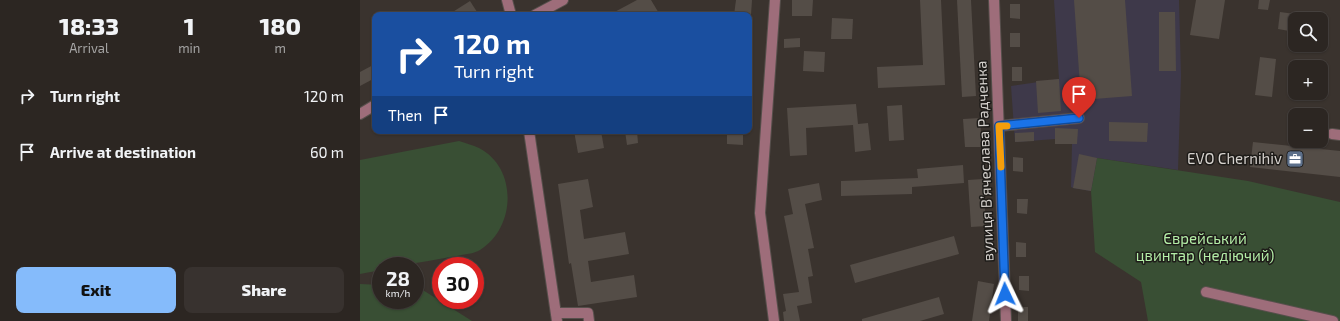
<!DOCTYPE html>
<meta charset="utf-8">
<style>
:root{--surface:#2c2622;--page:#38322f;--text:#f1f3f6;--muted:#a6a5a5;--line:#484340;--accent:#85bbfb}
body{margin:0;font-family:"Exo 2",sans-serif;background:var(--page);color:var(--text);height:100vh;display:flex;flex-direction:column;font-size:15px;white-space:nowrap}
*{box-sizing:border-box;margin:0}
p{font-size:13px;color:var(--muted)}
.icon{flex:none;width:22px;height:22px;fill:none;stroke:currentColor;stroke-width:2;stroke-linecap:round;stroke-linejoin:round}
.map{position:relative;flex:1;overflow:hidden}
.panel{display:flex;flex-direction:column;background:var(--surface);width:360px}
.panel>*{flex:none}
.banner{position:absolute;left:12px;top:12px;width:380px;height:122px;border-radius:8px;box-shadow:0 1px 3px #0004,0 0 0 1px var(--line);background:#1a4fa0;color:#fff;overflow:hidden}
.buttons{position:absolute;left:928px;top:12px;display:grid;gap:8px}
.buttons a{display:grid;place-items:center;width:40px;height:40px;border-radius:8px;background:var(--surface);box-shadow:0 1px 3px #0004,0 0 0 1px var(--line);font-size:20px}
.speed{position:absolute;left:12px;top:257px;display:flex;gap:8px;font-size:20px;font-weight:700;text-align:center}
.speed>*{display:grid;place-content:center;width:52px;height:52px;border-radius:50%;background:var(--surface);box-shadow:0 1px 3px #0004,0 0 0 1px var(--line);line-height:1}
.speed small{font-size:10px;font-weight:400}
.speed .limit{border:6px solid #d22;background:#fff;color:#111}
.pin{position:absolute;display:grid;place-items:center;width:34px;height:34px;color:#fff;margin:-41px -17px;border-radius:50% 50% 50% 0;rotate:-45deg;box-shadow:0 0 4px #0007}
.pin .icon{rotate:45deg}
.me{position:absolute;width:44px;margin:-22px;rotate:358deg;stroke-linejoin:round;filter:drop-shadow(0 0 3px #0008)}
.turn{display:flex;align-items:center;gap:14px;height:84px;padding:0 16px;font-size:18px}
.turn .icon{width:52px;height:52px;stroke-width:2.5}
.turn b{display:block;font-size:28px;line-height:34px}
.then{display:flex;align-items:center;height:38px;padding:0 16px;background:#0003;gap:8px;font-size:15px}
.eta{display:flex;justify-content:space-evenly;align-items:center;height:68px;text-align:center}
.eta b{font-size:24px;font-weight:800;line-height:28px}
.button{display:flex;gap:8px;margin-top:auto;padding:8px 16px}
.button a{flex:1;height:46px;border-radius:8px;background:var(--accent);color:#111;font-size:16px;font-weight:800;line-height:46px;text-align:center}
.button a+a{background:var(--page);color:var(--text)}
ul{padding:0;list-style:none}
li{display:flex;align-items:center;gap:12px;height:56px;padding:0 16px}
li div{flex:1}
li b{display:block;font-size:15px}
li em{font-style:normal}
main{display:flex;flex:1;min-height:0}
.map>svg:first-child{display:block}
.industrial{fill:#3e394a}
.green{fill:#394f34}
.building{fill:#544d47}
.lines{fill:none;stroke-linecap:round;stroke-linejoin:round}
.minor-casing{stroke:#564f4b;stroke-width:12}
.minor{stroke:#9e6d7a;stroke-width:10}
.route-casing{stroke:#114b97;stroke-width:10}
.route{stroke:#1a73e8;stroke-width:7}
.slow{stroke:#f59e0b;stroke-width:7}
.labels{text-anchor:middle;stroke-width:3;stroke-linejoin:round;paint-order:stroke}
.poi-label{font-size:15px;fill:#d5d1cd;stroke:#1e1c19;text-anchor:end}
.street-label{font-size:15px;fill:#d5d1cd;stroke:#1e1c19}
.park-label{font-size:15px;fill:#b4eea7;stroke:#1e1c19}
</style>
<main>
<section class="panel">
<div class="eta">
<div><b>18:33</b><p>Arrival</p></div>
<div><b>1</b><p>min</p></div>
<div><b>180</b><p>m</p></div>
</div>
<ul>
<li><svg class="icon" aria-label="right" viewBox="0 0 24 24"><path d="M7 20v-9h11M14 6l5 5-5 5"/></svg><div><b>Turn right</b></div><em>120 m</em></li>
<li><svg class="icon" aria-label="arrive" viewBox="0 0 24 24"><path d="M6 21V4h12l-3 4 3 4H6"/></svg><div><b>Arrive at destination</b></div><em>60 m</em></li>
</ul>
<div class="button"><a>Exit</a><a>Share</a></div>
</section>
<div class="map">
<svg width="980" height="321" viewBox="0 0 980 321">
<rect width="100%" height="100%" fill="#3a332e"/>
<!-- industrial -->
<path class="industrial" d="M694,0H819L821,76L818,170L737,158L731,191L713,188L711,187L712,144H695V139L655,142L651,86L699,79Z"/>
<!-- green -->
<g class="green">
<path d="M99,141C105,143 113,145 119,148C158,168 156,228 120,250C114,254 104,254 97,256C71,260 47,266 21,266V270L0,274V160Z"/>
<path d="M737,158L888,181L980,202V321H788L781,282L735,252L731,191Z"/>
<path d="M0,284L21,285V300H55V287H58L112,321H0Z"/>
</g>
<!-- building -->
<g class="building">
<path d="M277,0H291L300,15H249Z"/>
<path d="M376,0H392L391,15H374Z"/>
<path d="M432,0H453L452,16H432Z"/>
<path d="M560,0H581L585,85L518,88L517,67L563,65Z"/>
<path d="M597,0H611L616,96L602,97Z"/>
<path d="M714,0H765L772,96L721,100Z"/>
<path d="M836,0H865L859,39L830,35Z"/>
<path d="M899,0H910L908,10L898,9Z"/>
<path d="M110,1L119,15H88Z"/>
<path d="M650,4H660V19L650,18Z"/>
<path d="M799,12H815L816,71H799Z"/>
<path d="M920,12L935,14V32L918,29Z"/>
<path d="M472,18L493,19L492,39H471Z"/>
<rect x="650" y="33" width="10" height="14"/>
<path d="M440,38V47L424,48V39Z"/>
<path d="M444,51L465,52L464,72L443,71Z"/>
<path d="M900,57L916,59L912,97L895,95Z"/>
<path d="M15,64V78L0,86V72Z"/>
<rect x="652" y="67" width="10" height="14"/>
<path d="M699,79L701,111L678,113L676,81Z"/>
<path d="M496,104L498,124L508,123L511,150L495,152L493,125L446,128L447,155L430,156L427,108Z"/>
<path d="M542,105L544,140L529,141L527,106Z"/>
<path d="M620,118L622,147H605L603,119Z"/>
<path d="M749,122L788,123L787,142L749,141Z"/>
<path d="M695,128L718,129L717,144H695Z"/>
<path d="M214,131H241L244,148L218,153Z"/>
<path d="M265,131H277L278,143L267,145Z"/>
<path d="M367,131H383V145L367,144Z"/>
<path d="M674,132V141L655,142V133Z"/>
<path d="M893,142L980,151V177L890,167Z"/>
<path d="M719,154L737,158L731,191L713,188Z"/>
<path d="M653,157L663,158V172L653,171Z"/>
<path d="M603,165L604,183L552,187V194L481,196V181L558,178L557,169Z"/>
<path d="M228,179L233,207L220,210L224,239L265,232L269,254L228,261L231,282L274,275L277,297L218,306L211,263L209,264L198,184Z"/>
<path d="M623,179L626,226L611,227L608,180Z"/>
<path d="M459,183L462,200L445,204L454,248L448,249L453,276L448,277L452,303L437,306L440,321H424L423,312L426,311L423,294L439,292L424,216L433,214L428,189Z"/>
<path d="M657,199H668L667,214L657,213Z"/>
<path d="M594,236L599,254L495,283L490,265Z"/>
<path d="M656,242L666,243V257H656Z"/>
<path d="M659,276H669V291L659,290Z"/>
<path d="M618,281L634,284L629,321H612Z"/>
<path d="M579,297L584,314L560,321H502V319Z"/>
<rect x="658" y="307" width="10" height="14"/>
</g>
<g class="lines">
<defs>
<g id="minor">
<path d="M147,0L151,15"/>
<path d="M634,0L646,321"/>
<path d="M175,15L203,0"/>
<path d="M0,114L15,105"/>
<path d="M639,126L719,118"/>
<path d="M169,131L197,321"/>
<path d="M972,134L980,135"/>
<path d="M846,292L973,321"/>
<path d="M196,313H228L229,321"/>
<path d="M414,321L400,213L415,0"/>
</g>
</defs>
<!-- minor casing -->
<use href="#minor" class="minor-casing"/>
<!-- minor -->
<use href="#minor" class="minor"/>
</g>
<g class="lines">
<defs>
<path id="route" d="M645,294L639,126L719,118"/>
</defs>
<!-- route casing -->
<use href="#route" class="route-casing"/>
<!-- route -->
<use href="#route" class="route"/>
<!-- slow -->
<path class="slow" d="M641,167L639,126H647"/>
</g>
<!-- icons -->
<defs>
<symbol id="office-square" viewBox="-11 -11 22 22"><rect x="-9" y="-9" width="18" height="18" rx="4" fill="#5c6f8a" stroke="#1e1c19"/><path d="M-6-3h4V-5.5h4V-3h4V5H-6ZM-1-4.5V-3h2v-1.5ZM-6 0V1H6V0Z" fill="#fff"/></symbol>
</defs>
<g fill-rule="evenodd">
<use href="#office-square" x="925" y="149" width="20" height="20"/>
</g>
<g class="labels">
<!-- poi labels -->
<g class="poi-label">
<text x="922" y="164">EVO Chernihiv</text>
</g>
<!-- street labels -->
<g class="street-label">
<text transform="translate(625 161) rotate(-92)" y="5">вулиця Вʼячеслава Радченка</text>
</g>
<!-- park labels -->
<g class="park-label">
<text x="845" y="244">Єврейський<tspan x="845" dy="17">цвинтар (недіючий)</tspan></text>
</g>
</g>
</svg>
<div class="buttons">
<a><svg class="icon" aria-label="search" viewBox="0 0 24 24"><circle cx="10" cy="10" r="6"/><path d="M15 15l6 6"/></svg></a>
<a>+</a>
<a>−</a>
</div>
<div class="speed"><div>28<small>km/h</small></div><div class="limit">30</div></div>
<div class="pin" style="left:719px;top:118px;background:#d93025"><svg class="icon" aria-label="arrive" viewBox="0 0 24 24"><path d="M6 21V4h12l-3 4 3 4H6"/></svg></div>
<svg class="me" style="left:645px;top:294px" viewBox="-20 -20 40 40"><path d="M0-17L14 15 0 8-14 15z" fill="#1a73e8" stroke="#fff" stroke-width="4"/></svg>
<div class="banner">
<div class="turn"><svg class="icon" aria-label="right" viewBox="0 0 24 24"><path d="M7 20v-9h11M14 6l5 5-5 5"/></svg><div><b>120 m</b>Turn right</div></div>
<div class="then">Then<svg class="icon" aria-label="arrive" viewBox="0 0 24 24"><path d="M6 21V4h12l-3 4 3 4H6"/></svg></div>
</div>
</div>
</main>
